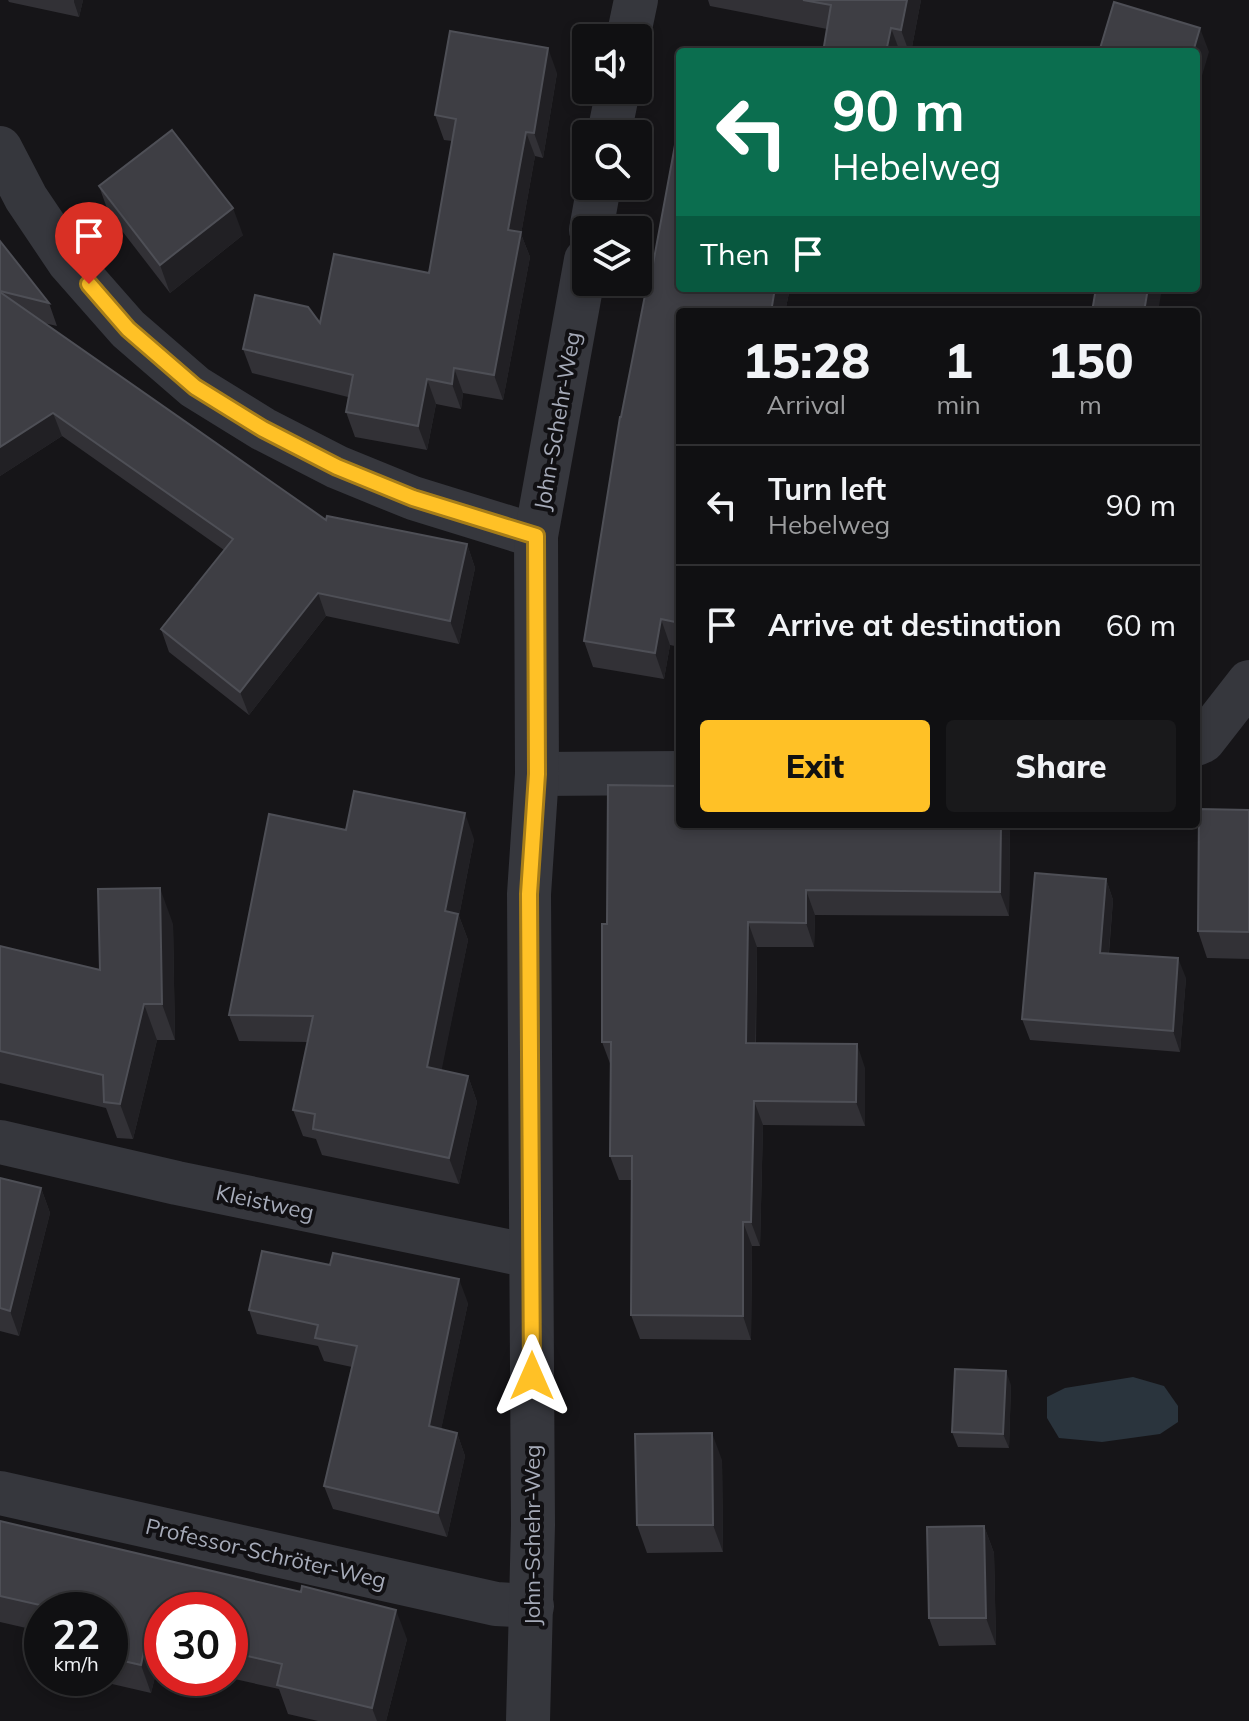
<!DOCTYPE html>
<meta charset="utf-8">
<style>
:root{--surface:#101012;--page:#19191b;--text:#f1f3f6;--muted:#9c9d9f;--line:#303032;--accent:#ffc126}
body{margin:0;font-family:Mulish,sans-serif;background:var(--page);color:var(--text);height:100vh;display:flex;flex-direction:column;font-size:30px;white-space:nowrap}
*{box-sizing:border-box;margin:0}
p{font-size:26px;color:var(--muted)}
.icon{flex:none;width:44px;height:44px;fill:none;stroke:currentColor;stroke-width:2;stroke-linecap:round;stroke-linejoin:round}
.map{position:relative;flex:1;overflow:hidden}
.sheet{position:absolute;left:676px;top:308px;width:524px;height:520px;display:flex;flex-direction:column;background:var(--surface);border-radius:8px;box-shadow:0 4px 12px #0003,0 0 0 2px var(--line)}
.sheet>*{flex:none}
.hud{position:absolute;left:676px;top:48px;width:524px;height:244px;border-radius:8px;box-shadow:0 4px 12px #0003,0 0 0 2px var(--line);background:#0b6e4f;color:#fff;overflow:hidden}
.fabs{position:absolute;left:572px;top:24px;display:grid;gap:16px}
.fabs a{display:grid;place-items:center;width:80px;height:80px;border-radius:8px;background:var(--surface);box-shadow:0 4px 12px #0003,0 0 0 2px var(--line);font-size:40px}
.speed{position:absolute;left:24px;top:1592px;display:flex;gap:16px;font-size:40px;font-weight:700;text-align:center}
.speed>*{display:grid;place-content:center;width:104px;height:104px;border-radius:50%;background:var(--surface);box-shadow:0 4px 12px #0003,0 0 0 2px var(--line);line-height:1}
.speed small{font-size:20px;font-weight:400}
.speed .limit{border:12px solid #d22;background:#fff;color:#111}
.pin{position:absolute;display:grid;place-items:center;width:68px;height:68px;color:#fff;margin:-82px -34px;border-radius:50% 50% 50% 0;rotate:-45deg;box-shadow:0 0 8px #0007}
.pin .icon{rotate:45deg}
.me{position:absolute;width:88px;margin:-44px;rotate:0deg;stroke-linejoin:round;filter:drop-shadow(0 0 6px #0008)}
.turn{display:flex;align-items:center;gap:28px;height:168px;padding:0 24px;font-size:36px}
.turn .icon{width:104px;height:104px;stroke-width:2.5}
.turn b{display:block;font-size:56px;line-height:68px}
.then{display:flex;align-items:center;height:76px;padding:0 24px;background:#0003;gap:16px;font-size:30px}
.eta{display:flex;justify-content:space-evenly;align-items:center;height:136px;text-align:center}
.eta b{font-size:48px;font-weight:800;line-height:56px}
.primary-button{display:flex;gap:16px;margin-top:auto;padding:16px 24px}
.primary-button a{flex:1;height:92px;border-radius:8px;background:var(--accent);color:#111;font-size:32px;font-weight:800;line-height:92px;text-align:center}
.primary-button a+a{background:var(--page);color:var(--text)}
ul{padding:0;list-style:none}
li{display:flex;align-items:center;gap:24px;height:120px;padding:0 24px;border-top:2px solid var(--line)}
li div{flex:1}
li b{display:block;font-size:30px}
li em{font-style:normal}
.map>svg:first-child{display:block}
.water{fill:#2a343d}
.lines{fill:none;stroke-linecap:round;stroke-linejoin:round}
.minor{stroke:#36373d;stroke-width:44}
.wall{fill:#323136}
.shaded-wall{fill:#212024}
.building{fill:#3e3e44;stroke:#4e4f56;stroke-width:2}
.route-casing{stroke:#a67d19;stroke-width:20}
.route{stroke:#ffc126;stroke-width:14}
.labels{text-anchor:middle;stroke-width:8;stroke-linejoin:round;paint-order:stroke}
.street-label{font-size:22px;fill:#a6abb9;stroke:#111013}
</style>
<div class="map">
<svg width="1249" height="1721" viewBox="0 0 1249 1721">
<rect width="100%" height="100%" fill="#161518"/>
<!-- water -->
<path class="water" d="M1133,1377L1164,1386L1178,1406V1422L1160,1434L1102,1442L1059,1438L1047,1418V1397L1065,1388Z"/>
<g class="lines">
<!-- minor -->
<g class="minor">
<path d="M628,38L636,0"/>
<path d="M609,134L618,90"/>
<path d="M0,148L26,198L69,262L128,329L195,387L263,429L337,467L413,498L536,536"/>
<path d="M591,230L599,186"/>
<path d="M1196,744L1203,741L1249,682"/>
<path d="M537,774L680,773"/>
<path d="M0,1142L177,1183L531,1256"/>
<path d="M0,1493L496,1604L532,1606"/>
<path d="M528,1721L533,1525L529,894L537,774L536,536L586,260"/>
</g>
</g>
<!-- wall -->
<g class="wall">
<path d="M8,0H83L79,17L9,2Z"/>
<path d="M708,0H921L911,52H823L827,29L710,6Z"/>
<path d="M557,73L543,158L535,156L521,234L530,257L503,400L463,393L461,409L436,404L427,450L355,437L346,412L348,397L252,373L243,349L320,323L429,273L452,141L444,140L435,115Z"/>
<path d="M99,186L243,235L170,293L109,214Z"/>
<path d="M0,241L49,303L57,326L44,323L326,520L467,544L475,568L459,644L326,616L249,715L169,652L161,629L224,550L62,436L0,476Z"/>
<path d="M680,288H790L785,312H680V647L670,645L664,679L593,667L584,641L621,417Z"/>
<path d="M1249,810V959L1207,958L1198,931Z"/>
<path d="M680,824H1010L1009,916L815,915L814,947H757L756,1043L865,1068V1126L763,1125L760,1246H752L751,1340L640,1339L631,1315L632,1180H619L610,1156L611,1066L602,1042L607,924Z"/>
<path d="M346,830L474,839L459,916L468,940L441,1070L468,1076L477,1102L459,1184L322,1155L316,1139L303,1136L293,1110L308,1042L239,1041L229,1015Z"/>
<path d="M1106,879L1113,900L1109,953L1186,978L1180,1052L1030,1040L1022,1019Z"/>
<path d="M173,924L175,1040H157L133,1139L117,1138L106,1108L0,1083V946L100,970Z"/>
<path d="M0,1178L41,1188L50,1213L19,1336L0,1331Z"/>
<path d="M468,1303L441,1429L457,1433L465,1456L447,1537L333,1509L324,1486L352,1367L324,1361L318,1346L257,1334L249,1310Z"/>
<path d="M1011,1385L1009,1448L958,1447L952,1432Z"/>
<path d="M722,1460L723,1552L647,1553L637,1525Z"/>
<path d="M0,1521L407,1639L386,1721H318L288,1714L279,1689L230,1678V1610H162V1662L159,1661L151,1693L86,1678H110V1610H42V1666L32,1639L35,1630L0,1622Z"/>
<path d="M984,1526L994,1553L996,1645L939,1646L929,1618Z"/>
</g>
<!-- shaded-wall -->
<g class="shaded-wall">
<path d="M74,0H83L79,17L74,2Z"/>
<path d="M907,0H921L911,52H909L901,30Z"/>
<path d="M891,28L900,52H886Z"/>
<path d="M1200,28L1209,52L1196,96V52H1193Z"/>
<path d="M548,48L557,73L543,158L534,133Z"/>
<path d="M526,132L535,156L521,234L530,257L503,400L494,375L508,230Z"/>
<path d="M233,208L243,235L170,293L160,265Z"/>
<path d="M775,288H790L785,312H771Z"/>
<path d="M1148,288H1162L1158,312H1144Z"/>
<path d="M454,368L463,393L461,409L452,384Z"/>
<path d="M427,379L436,404L427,450L418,426Z"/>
<path d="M53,413L62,436L0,476V447Z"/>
<path d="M467,544L475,568L459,644L450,621Z"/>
<path d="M318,593L326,616L249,715L240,692Z"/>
<path d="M661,619L670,645L664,679L655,653Z"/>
<path d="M465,813L474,839L459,916L468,940L437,1093L427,1067L445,911Z"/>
<path d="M1001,824H1010L1009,916L1000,892Z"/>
<path d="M1106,879L1113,900L1107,973L1100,953Z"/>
<path d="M160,888L173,924L175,1040L162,1004Z"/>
<path d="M806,890L815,915L814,947L806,923Z"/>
<path d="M748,922L757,947L755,1067L746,1043Z"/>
<path d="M1178,958L1186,978L1180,1052L1173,1031Z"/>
<path d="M144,1004L157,1040L133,1139L120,1104Z"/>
<path d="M857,1044L865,1068V1126L856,1102Z"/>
<path d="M468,1076L477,1102L459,1184L449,1158Z"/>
<path d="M754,1101L763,1125L760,1246L751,1222Z"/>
<path d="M41,1188L50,1213L19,1336L10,1311Z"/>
<path d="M743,1222L752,1246L751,1340L743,1316Z"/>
<path d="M459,1279L468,1303L437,1449L429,1426Z"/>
<path d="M1006,1371L1011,1385L1009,1448L1003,1434Z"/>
<path d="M457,1433L465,1456L447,1537L438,1513Z"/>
<path d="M712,1433L722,1460L723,1552L713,1525Z"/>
<path d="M984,1526L994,1553L996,1645L986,1618Z"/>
<path d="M396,1610L407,1639L386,1721H377L372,1708Z"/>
<path d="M148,1632L159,1661L151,1693L141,1665Z"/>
</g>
<!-- building -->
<g class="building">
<path d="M803,0H907L901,30L891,28L886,52H823L831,5Z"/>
<path d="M1114,2L1200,28L1193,52H1099Z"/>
<path d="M450,31L548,48L534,133L526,132L508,230L521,232L494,375L454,368L452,384L427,379L418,426L346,412L353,375L243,349L255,295L308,307L320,323L334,254L429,273L456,119L435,115Z"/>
<path d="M680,118V288H775L771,312H680V623L661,619L655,653L584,641L620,417H621L649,275H651Z"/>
<path d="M172,130L233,208L160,265L99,186Z"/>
<path d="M0,241L49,303L0,291Z"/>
<path d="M1096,288H1148L1144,312H1092Z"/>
<path d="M0,292L326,520L327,516L467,544L450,621L318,593L240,692L161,629L233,539L53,413L0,447Z"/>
<path d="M608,785L680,786V824H1001L1000,892L806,890V923L748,922L746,1043L857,1044L856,1102L754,1101L751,1222H743V1316L631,1315L632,1156H610L611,1042H602V924H607Z"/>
<path d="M354,791L465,813L445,911L458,914L427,1067L468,1076L449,1158L313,1129L315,1114L293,1110L313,1016L229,1015L269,814L346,830Z"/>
<path d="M1199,809L1249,810V932L1198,931Z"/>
<path d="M1035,873L1106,879L1100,953L1178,958L1173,1031L1022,1019Z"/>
<path d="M160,888L162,1004H144L120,1104L104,1102L103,1075L0,1051V946L100,970L98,889Z"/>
<path d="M0,1178L41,1188L10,1311L0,1308Z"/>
<path d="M262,1251L330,1265L333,1253L459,1279L429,1426L457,1433L438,1513L324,1486L357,1346L315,1338L318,1325L249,1310Z"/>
<path d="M955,1369L1006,1371L1003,1434L952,1432Z"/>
<path d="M712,1433L713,1525H637L635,1434Z"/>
<path d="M0,1521L301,1592L302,1586L396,1610L372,1708L277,1685L282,1664L230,1652V1610H162V1636L148,1632L141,1665L110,1658V1610H42V1642L32,1639L40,1605L0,1596Z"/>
<path d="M984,1526L986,1618H929L927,1527Z"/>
</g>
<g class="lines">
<defs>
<path id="route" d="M89,284L128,329L195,387L263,429L337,467L413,498L536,536L537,774L529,894L532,1376"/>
</defs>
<!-- route casing -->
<use href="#route" class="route-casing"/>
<!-- route -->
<use href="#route" class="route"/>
</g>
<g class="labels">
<!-- street labels -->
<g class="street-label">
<text transform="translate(557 421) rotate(-80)" y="8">John-Schehr-Weg</text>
<text transform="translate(265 1202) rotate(12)" y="8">Kleistweg</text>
<text transform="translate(532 1535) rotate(-90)" y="8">John-Schehr-Weg</text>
<text transform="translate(266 1553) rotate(13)" y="8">Professor-Schröter-Weg</text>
</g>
</g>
</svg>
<div class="fabs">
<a><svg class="icon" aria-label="sound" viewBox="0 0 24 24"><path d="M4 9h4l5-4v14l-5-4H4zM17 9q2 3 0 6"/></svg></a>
<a><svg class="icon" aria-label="search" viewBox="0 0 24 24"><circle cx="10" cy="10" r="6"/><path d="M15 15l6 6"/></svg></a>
<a><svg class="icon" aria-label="layers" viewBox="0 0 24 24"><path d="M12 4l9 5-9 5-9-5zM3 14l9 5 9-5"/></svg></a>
</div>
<div class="speed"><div>22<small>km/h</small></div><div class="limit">30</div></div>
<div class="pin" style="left:89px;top:284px;background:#d93025"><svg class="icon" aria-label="arrive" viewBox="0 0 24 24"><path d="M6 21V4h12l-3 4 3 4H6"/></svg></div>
<svg class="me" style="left:532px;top:1376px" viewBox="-20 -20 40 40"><path d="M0-17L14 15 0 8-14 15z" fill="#ffc126" stroke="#fff" stroke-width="4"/></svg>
<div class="hud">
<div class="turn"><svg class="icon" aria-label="left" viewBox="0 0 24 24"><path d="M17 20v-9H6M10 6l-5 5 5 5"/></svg><div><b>90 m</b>Hebelweg</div></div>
<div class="then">Then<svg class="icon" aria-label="arrive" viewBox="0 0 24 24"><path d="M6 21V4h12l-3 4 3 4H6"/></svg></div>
</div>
<section class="sheet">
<div class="eta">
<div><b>15:28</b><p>Arrival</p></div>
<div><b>1</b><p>min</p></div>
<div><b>150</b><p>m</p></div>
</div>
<ul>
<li><svg class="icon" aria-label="left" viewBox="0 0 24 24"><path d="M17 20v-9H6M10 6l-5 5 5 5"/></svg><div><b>Turn left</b><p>Hebelweg</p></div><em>90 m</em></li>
<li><svg class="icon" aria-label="arrive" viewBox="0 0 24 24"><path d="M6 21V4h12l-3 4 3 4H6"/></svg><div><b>Arrive at destination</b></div><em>60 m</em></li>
</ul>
<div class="primary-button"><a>Exit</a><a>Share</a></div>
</section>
</div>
